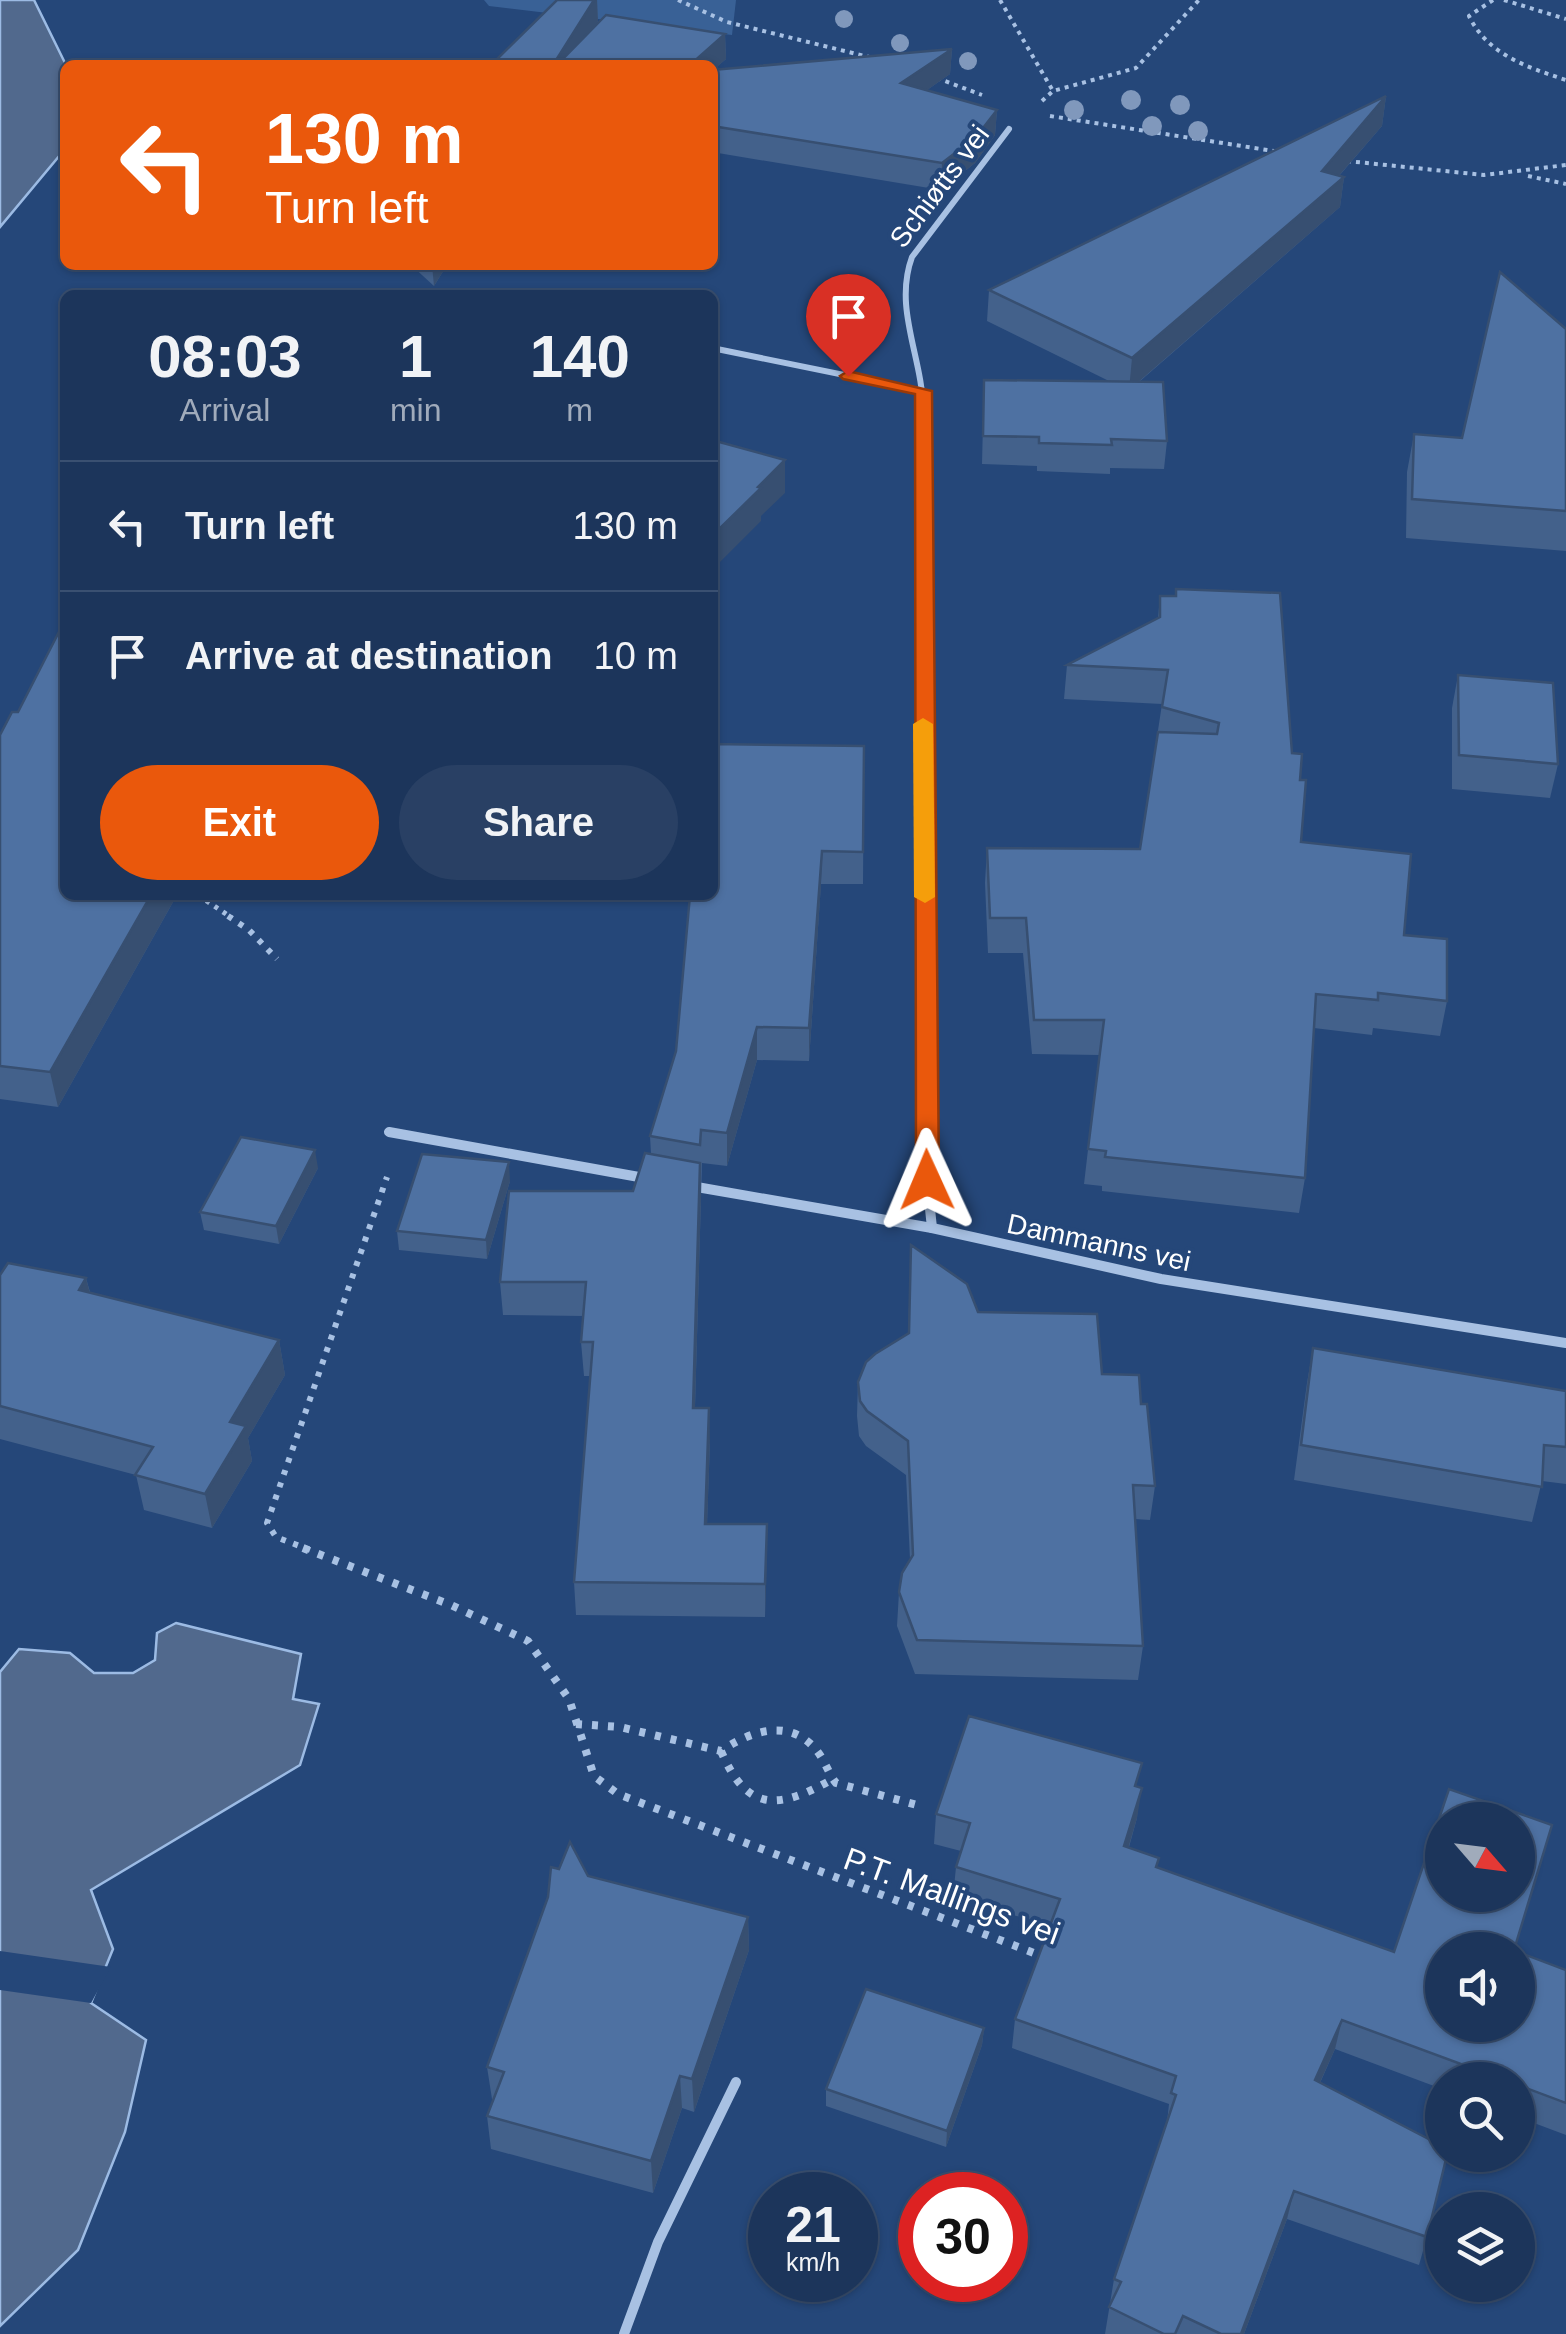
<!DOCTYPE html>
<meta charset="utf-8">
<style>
:root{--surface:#1c355b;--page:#294064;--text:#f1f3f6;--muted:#a0abbb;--line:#3a5071;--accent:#ea580c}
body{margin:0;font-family:Helvetica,sans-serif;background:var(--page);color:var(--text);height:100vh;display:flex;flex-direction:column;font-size:38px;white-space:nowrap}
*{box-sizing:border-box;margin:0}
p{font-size:32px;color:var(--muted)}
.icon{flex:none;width:55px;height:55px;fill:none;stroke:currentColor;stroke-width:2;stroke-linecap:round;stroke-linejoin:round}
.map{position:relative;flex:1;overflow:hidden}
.details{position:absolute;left:60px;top:290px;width:658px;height:610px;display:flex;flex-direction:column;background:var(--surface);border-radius:15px;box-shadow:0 2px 8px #0004,0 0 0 2px var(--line)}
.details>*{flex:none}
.banner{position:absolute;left:60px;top:60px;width:658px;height:210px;border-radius:15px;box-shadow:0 2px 8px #0004,0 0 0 2px var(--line);background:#ea580c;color:#fff;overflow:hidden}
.needle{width:65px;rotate:118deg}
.tools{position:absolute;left:1425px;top:1802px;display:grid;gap:20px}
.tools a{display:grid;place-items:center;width:110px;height:110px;border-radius:50%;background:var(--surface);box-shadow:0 2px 8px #0004,0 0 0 2px var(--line);font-size:50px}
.speed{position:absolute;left:748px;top:2172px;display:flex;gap:20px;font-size:50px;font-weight:700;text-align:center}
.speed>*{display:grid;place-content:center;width:130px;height:130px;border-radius:50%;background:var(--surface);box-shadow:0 2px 8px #0004,0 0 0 2px var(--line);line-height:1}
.speed small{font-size:25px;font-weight:400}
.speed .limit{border:15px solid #d22;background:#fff;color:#111}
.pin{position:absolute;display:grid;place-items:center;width:85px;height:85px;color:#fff;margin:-102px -42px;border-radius:50% 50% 50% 0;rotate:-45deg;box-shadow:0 0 10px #0007}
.pin .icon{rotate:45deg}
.me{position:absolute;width:110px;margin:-55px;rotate:359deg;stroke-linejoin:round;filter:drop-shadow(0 0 8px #0008)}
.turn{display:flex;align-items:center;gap:35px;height:210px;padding:0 40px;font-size:45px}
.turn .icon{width:130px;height:130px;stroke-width:2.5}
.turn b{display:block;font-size:70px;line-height:85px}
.eta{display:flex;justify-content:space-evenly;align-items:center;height:170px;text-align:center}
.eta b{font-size:60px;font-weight:700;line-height:70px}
.button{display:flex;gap:20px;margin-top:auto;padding:20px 40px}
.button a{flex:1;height:115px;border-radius:60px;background:var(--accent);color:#fff;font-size:40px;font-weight:700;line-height:115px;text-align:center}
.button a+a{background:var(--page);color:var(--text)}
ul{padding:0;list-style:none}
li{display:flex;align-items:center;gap:30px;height:130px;padding:0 40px;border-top:2px solid var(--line)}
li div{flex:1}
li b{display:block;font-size:38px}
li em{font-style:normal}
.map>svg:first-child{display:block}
.green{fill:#396196}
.water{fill:#51698d;stroke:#9cbbe4;stroke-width:2.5}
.pier{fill:#254779}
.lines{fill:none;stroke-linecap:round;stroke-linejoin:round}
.path-far3{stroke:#a8c1e3;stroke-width:4;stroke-dasharray:4 5;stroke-linecap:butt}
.path-far2{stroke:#a8c1e3;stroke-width:5;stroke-dasharray:4 6;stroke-linecap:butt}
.path-far1{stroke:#a8c1e3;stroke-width:6;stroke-dasharray:5 8;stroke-linecap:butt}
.path{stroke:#a8c1e3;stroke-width:8;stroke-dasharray:6 10;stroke-linecap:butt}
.service{stroke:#a8c1e3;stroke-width:10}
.minor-far2{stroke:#a8c1e3;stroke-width:6}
.minor-far1{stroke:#a8c1e3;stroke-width:9}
.minor{stroke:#a8c1e3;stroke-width:10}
.tree{fill:#8098bc}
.wall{fill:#43618b}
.shaded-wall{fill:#374f71}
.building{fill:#4e71a2;stroke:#374f71;stroke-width:2.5;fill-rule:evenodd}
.route{fill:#ea580c;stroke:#983908;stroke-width:2.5}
.slow{fill:#f59e0b}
.labels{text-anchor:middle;stroke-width:8;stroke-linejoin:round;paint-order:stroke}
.street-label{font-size:28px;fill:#fff;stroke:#254779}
.near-street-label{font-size:32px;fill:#fff;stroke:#254779}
</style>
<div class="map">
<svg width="1566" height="2334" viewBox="0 0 1566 2334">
<rect width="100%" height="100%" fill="#254779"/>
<!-- green -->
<path class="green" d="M484,0H736L732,35L489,6Z"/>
<!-- water -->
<g class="water">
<path d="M0,0H34L66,65L65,149L0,227Z"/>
<path d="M176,1623L301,1654L293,1699L319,1704L300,1765L91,1890L113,1949L91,2003L146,2040L125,2132L78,2250L0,2326V1672L19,1649L70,1653L94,1673H133L155,1660L157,1633Z"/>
</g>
<!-- pier -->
<path class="pier" d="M0,1951L111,1967L91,2003L0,1990Z"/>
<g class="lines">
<!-- path-far3 -->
<g class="path-far3">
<path d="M678,0L727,22L873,58"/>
<path d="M1000,0L1053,91"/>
<path d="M1493,0L1469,16C1488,55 1527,67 1566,80"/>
<path d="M1504,0L1566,19"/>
<path d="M937,78L982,95"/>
<path d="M1042,101L1053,91L1136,68L1199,0"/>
<path d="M1050,116L1280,152"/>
<path d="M1347,161L1484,175L1566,165"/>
<path d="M1528,176L1566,184"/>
</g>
<!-- path-far2 -->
<path class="path-far2" d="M198,895L232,918"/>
<!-- path-far1 -->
<g class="path-far1">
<path d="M228,916L249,930L277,959"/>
<path d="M310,1550L276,1537L267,1523L387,1177"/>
</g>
<!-- path -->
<g class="path">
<path d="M303,1548L451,1605L528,1641L569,1699L594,1776L618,1794L1047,1958"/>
<path d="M576,1724L620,1727L721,1751C753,1729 794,1717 820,1755C826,1764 829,1774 836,1783L917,1805"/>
<path d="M721,1751C748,1814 779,1809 833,1779"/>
</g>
<!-- service -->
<path class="service" d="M624,2334L658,2242L736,2082"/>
<!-- minor-far2 -->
<g class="minor-far2">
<path d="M712,348L923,391"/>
<path d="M923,410C923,358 893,309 912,257L1009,129"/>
</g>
<!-- minor-far1 -->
<path class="minor-far1" d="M923,408L926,918"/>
<!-- minor -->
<g class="minor">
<path d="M926,916L927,1180L932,1228"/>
<path d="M389,1132L650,1179"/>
<path d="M691,1186L932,1228L1161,1279L1566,1343"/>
</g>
</g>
<!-- trees -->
<g class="tree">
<circle cx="844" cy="19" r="9"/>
<circle cx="900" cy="43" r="9"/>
<circle cx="968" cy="61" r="9"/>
<circle cx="1131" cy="100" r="10"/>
<circle cx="1180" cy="105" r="10"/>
<circle cx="1074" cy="110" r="10"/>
<circle cx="1152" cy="126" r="10"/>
<circle cx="1198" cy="131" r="10"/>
</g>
<!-- wall -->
<g class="wall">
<path d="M557,0H597L598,21L593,28L725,34L726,59L713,70L952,49L950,74L927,90L997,110L995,135L975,163L941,190L712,152V65H491Z"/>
<path d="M1386,96L1382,126L1339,176L1344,177L1340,207L1139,382L1167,441L1164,469L1110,468V474L1037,471V466L982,464L984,380L1111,382L987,321L989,290Z"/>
<path d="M411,265H447L434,286Z"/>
<path d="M1566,329V551L1406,538L1407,472L1414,434L1462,438Z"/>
<path d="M1176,589L1292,753L1300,780L1301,842L1404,935L1447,1001L1440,1036L1373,1028L1372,1035L1314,1028L1305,1178L1299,1213L1102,1191V1186L1084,1184L1099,1055L1032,1054L1023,953H988L985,883L987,848L1140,849L1162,704L1064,699L1067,665L1158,618L1160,596H1175Z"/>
<path d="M1458,675L1558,764L1550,798L1452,789V708Z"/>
<path d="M18,712L65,895H177L58,1107L0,1099V735Z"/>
<path d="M864,746L863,884H821L809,1061L757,1060L727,1166L702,1163L695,1408L710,1441L707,1524H767L765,1617L576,1615L574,1582L590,1376H584L581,1342L583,1316L503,1315L500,1282L633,1191L651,1154L650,1136Z"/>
<path d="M318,1168L279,1244L204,1230L200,1212Z"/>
<path d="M510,1181L487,1259L399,1250L397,1231Z"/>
<path d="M911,1245L978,1312L1102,1374L1141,1404L1155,1486L1150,1520L1135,1519L1143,1646L1138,1680L915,1674L897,1626L899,1592L910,1559L906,1475L866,1446L859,1436L857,1416L858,1382L908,1334Z"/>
<path d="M0,1275L86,1278L90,1292L279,1340L285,1375L248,1438L252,1461L212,1528L144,1510L136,1475L0,1439Z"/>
<path d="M1313,1348L1566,1391V1484L1542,1481L1532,1522L1294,1480L1307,1383Z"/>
<path d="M1139,1787L1137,1818L1129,1847L1158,1868L1394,1952L1442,1950L1566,1970V2135L1518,2117V2080H1442V2089L1335,2049L1320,2083L1427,2237L1419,2265L1287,2219L1244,2334H1105L1114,2279L1167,2122L1169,2104L1012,2048L1015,2019L1050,1926L953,1897L956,1867L961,1851L934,1844L936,1814Z"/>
<path d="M588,1876L748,1917L749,1950L694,2112L682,2108L653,2193L491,2149L487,2116L493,2100L492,2099L487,2067Z"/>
<path d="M984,2028L982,2045L946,2147L826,2106V2089Z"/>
</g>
<!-- shaded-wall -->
<g class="shaded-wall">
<path d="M594,0H597L598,21L570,65H553Z"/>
<path d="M725,34L726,59L712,71V65H690Z"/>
<path d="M952,49L950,74L900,109L901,83Z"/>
<path d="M1386,96L1382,126L1323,194L1344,177L1340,207L1129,390L1132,358L1322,171Z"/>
<path d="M997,110L995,135L975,163L941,190L942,163Z"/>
<path d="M432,265H447L434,286Z"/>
<path d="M785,460V493L761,516V521L712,570V536Z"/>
<path d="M822,851L821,884L809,1061V1028Z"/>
<path d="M151,895H177L58,1107L50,1072Z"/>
<path d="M757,1027V1060L727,1166V1133Z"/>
<path d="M315,1150L318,1168L279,1244L276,1226Z"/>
<path d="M509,1162L510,1181L487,1259L486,1240Z"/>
<path d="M700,1163L701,1196L694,1441L693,1408Z"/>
<path d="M86,1278L95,1313L79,1290Z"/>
<path d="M279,1340L285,1375L248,1438L252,1461L212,1528L205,1494L230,1422Z"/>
<path d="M709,1408L710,1441L706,1557L705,1524Z"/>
<path d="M767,1524V1557L765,1617V1584Z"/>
<path d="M1142,1788L1137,1818L1120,1876L1124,1846Z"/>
<path d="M748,1917L749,1950L694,2112L692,2079Z"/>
<path d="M1342,2020L1335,2049L1308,2109L1315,2080Z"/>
<path d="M984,2028L982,2045L946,2147L947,2131Z"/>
<path d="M680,2076L682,2108L653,2193L651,2161Z"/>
<path d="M1294,2191L1287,2219L1244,2334H1241Z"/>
</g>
<!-- building -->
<g class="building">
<path d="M557,0H594L553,65H491Z"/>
<path d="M606,15L725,34L690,65H557Z"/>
<path d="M952,49L901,83L997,110L976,137L942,163L712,126V70Z"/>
<path d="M1386,96L1322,171L1344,177L1132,358L989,290Z"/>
<path d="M1500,272L1566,329V511L1412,499L1414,434L1462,438Z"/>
<path d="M984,380L1163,382L1167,441L1111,439L1112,445L1039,443V437L983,436Z"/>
<path d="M712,440L785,460L758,487L761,488L712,536Z"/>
<path d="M1176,589L1280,593L1292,753L1302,754L1300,780H1306L1301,842L1411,854L1404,935L1447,939V1001L1378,993V1000L1316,994L1305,1178L1105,1157L1106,1151L1088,1149L1104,1020H1034L1026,918H990L987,848L1140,849L1158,732L1217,734L1219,723L1162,707L1168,670L1067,665L1160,617V596H1176Z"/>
<path d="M65,620V895H151L50,1072L0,1066V735L12,712H18Z"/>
<path d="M1458,675L1553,683L1558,764L1459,755Z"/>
<path d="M712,744L864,746L863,852L822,851L809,1028L757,1027L727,1133L701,1130L700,1145L650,1136L676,1051L690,895H712Z"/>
<path d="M241,1137L315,1150L276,1226L200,1212Z"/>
<path d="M645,1153L700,1163L693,1408H709L705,1524H767L765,1584L574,1582L593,1342H581L586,1282H500L509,1191H633Z"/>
<path d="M422,1154L509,1162L486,1240L397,1231Z"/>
<path d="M911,1245L967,1284L978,1312L1097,1314L1102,1374L1139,1375L1141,1404H1147L1155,1486L1133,1485L1143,1646L917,1640L899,1592L902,1573L913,1555L908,1441L867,1411L860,1401L858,1382L866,1362L875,1354L909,1333Z"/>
<path d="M8,1263L86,1278L79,1290L279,1340L230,1422L246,1426L205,1494L135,1475L153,1447L0,1406V1275Z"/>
<path d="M1313,1348L1566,1391V1447L1544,1445L1542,1487L1301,1445Z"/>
<path d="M969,1716L1142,1763L1135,1786L1142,1788L1124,1846L1159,1858L1156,1867L1394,1952L1449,1789L1552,1825L1514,1950H1442V2025H1518V1952L1566,1970V2103L1518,2085V2080H1504L1342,2020L1315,2080L1442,2146V2155H1447L1427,2237L1294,2191L1241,2334H1221L1183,2316L1175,2334H1164L1109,2307L1121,2282L1114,2279L1176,2095L1171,2093L1176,2076L1015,2019L1060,1899L956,1867L970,1823L936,1814ZM1442,1820H1518V1895H1442Z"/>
<path d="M570,1842L588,1876L748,1917L692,2079L680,2076L651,2161L487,2116L504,2072L487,2067L548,1897L551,1867L559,1869Z"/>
<path d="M866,1989L984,2028L947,2131L826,2089Z"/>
</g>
<!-- route -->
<path class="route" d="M848,371L932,391L939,1180L927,1187L916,1180L915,394L843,379L840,376Z"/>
<!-- slow -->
<path class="slow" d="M923,718L933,724L935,897L925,903L914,897L913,724Z"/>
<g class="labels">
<!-- street labels -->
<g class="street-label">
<text transform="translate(939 186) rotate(-53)" y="10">Schiøtts vei</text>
<text transform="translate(1099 1242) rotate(12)" y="10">Dammanns vei</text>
</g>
<!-- near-street labels -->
<g class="near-street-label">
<text transform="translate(952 1896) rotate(20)" y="11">P.T. Mallings vei</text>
</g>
</g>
</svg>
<div class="tools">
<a><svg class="needle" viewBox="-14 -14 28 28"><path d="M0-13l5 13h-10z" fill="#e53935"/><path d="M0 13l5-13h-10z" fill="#a0abbb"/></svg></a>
<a><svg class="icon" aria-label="sound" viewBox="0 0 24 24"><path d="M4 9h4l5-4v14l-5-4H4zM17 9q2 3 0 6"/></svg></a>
<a><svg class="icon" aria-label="search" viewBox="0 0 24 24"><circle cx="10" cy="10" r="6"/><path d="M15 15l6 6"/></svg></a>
<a><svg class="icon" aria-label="layers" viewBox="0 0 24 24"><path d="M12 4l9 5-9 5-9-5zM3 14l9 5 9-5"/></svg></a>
</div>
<div class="speed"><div>21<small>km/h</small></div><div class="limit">30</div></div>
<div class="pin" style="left:848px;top:376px;background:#d93025"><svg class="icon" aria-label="arrive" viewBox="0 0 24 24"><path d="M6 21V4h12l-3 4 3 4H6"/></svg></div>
<svg class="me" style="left:927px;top:1180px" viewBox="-20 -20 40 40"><path d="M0-17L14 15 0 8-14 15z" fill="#ea580c" stroke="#fff" stroke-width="4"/></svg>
<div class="banner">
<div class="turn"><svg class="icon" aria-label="left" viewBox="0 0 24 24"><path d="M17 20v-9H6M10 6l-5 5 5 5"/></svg><div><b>130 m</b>Turn left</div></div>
</div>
<section class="details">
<div class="eta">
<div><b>08:03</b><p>Arrival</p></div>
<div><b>1</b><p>min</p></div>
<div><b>140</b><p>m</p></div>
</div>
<ul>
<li><svg class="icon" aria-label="left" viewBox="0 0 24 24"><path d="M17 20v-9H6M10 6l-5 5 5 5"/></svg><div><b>Turn left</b></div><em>130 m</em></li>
<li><svg class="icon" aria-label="arrive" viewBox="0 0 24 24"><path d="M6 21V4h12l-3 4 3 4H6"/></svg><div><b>Arrive at destination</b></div><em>10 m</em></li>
</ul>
<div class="button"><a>Exit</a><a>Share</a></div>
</section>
</div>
